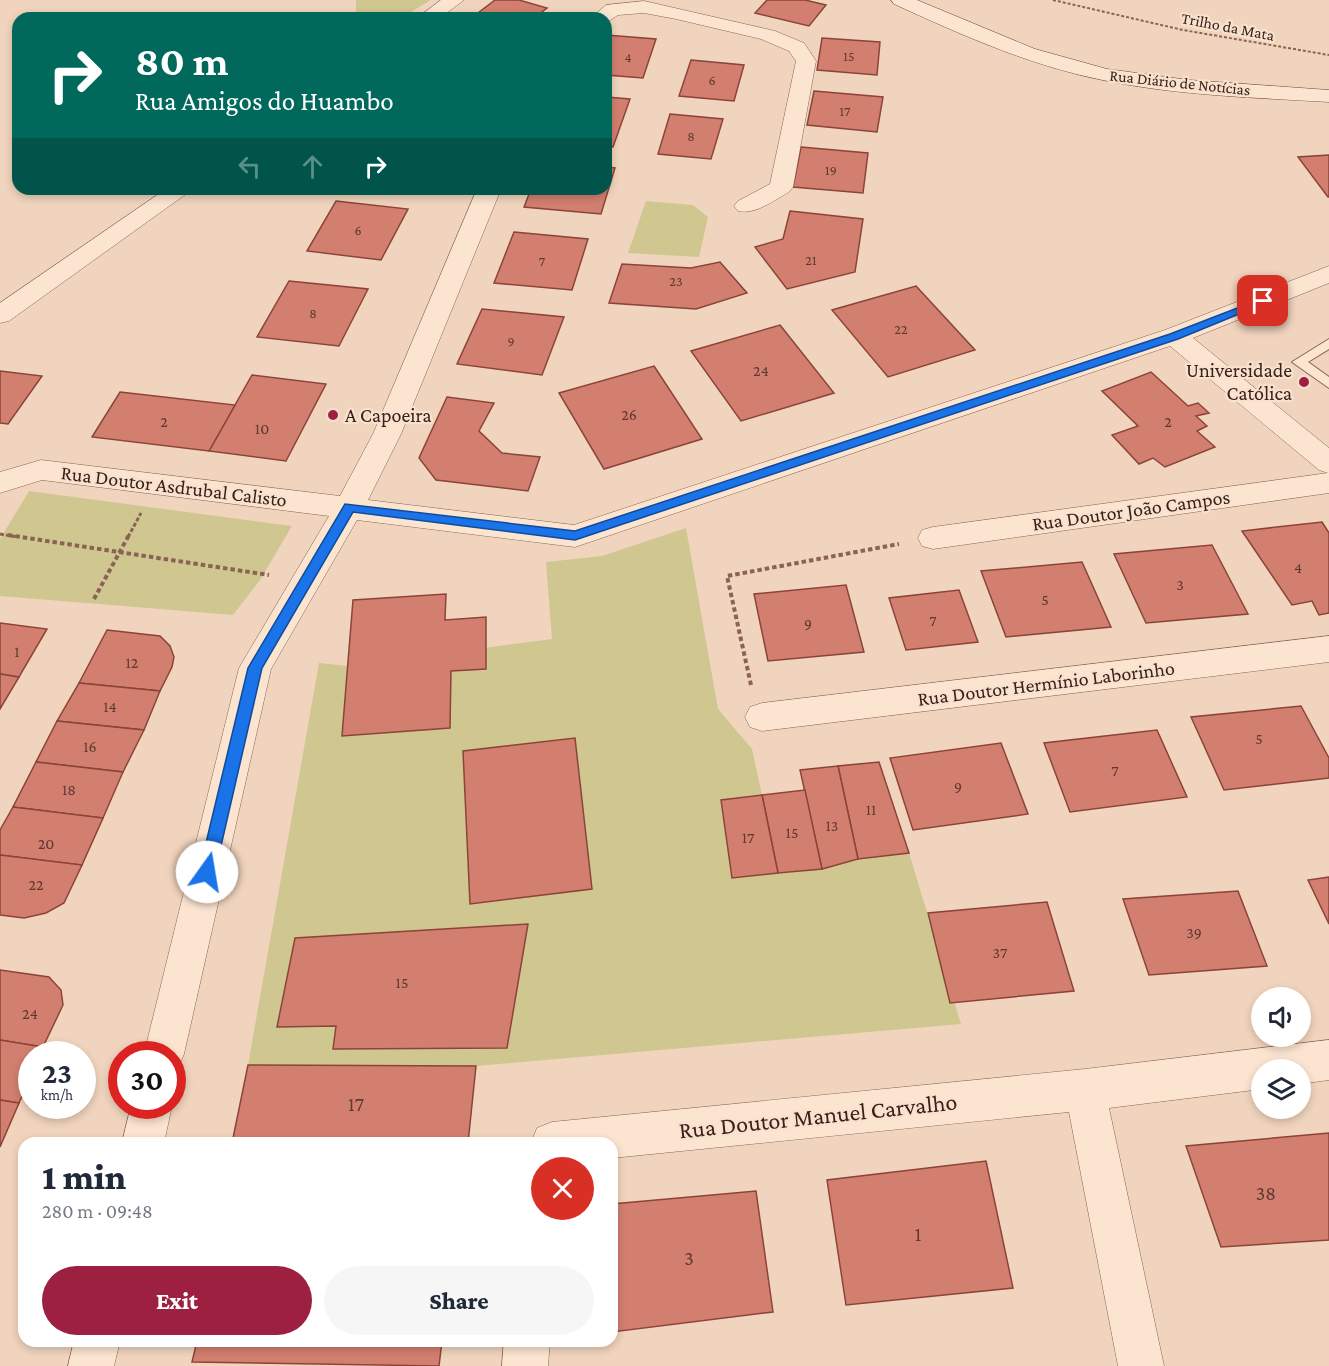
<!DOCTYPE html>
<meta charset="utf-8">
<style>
:root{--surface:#fff;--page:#f6f6f7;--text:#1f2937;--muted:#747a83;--accent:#9e2041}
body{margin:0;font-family:"Crimson Pro",serif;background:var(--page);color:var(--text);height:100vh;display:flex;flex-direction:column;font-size:22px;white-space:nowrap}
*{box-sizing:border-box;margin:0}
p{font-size:20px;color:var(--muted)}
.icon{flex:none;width:33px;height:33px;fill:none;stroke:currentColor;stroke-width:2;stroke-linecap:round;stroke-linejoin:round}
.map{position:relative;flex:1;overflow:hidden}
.panel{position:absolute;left:18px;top:1137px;width:600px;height:210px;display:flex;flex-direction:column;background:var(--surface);border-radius:18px;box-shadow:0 3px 9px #0003}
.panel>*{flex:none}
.top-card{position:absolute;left:12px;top:12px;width:600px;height:183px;border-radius:18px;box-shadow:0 3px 9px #0003;background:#00695c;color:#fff;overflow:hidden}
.buttons{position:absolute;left:1251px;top:987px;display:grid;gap:12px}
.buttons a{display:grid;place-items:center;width:60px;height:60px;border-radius:50%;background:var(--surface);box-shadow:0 3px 9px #0003;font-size:30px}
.speed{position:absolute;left:18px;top:1041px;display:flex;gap:12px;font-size:30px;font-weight:700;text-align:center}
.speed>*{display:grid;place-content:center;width:78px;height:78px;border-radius:50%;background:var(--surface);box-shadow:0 3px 9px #0003;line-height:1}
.speed small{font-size:15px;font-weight:400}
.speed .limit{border:9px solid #d22;background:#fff;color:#111}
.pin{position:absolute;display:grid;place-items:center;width:51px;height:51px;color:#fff;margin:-26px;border-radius:12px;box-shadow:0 3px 9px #0006}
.me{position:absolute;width:66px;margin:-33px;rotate:13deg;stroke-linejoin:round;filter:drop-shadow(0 0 4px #0008)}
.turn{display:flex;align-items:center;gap:21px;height:126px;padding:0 24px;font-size:27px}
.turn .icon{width:78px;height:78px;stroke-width:2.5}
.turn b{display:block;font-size:42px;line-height:51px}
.lanes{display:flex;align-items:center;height:57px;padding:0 24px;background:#0003;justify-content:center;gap:30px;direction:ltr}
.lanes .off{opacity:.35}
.round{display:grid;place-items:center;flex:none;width:63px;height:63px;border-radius:32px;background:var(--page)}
.head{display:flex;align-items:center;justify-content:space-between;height:102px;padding:0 24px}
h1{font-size:36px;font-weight:800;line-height:45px}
.button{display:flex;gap:12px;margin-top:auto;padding:12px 24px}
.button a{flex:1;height:69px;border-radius:36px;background:var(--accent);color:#fff;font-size:24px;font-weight:800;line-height:69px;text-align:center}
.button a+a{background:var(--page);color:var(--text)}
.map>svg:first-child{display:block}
.green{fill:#d0c790}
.building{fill:#d37f6f;stroke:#8b4439;stroke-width:1.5}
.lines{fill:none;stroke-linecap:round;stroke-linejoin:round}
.service-casing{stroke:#8a6355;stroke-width:2}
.minor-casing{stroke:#8a6355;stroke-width:1}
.tertiary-casing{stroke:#8a6355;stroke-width:1}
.secondary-casing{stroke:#6c4538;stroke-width:1}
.path-far2{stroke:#8a6355;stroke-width:2;stroke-dasharray:3 2;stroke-linecap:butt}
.path-far1{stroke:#8a6355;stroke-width:3;stroke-dasharray:4 2;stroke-linecap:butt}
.path{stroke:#8a6355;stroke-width:4;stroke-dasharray:4.5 3;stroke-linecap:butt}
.service{fill:#fbe4d0;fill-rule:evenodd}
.minor{fill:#fbe4d0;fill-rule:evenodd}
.tertiary{fill:#fbe4d0;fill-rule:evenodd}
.secondary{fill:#fbe4d0;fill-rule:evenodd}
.route{fill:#1a73e8;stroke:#114b97;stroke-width:1.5}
.poi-dot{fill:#9e2041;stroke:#f8e1cd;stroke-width:2}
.labels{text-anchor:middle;stroke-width:4.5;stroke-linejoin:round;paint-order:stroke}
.far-number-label{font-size:14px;fill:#5f3830}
.far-street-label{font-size:16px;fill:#38211b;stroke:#f8e1cd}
.number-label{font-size:16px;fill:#5f3830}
.poi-label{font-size:20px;fill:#38211b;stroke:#f8e1cd;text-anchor:end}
.street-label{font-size:20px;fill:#38211b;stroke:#f8e1cd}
.near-number-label{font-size:20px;fill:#5f3830}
.near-street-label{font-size:24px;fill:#38211b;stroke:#f8e1cd}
</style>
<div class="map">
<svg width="1329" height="1366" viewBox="0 0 1329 1366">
<rect width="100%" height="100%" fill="#f1d4bd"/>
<!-- green -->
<g class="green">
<path d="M356,0H431L401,18H356Z"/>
<path d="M646,201L693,205L708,217L699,257L628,253Z"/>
<path d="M29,491L292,526L260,580L233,615L0,596V539Z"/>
<path d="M686,528L718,709L752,749L762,795L721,801L732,878L822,869L858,859L909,853L961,1024L476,1066L248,1065L319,663L348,666L552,639L546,562L602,556Z"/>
</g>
<!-- building -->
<g class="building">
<path d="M495,0H519L547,8L534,18L474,16Z"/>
<path d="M767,0H805L826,5L809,26L755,13Z"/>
<path d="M606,35L656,39L643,78L606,75Z"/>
<path d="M822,38L880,42L877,75L817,70Z"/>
<path d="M691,60L744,65L734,101L679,96Z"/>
<path d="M814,91L883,97L877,132L807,125Z"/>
<path d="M606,97L630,99L613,147H606Z"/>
<path d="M670,114L723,119L711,159L658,154Z"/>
<path d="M801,147L868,153L863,193L793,187Z"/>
<path d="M1329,155V197H1328L1298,157Z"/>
<path d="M606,167L615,168L601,214L524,207L531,189H606Z"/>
<path d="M336,201L408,209L381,260L307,251Z"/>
<path d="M790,211L863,219L855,272L787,289L755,247L783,239Z"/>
<path d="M514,232L588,239L572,290L494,283Z"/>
<path d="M720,262L747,293L696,309L609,303L622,264L691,268Z"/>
<path d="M289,281L368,289L339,346L257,337Z"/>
<path d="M916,286L975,350L888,377L832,310Z"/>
<path d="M482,309L564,317L542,375L457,364Z"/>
<path d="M780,325L834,393L741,421L691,351Z"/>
<path d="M654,366L702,439L604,469L559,393Z"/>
<path d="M0,371L42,376L8,424L0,423Z"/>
<path d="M1151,372L1188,406L1198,403L1209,413L1196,416L1207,426L1197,431L1215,447L1165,467L1153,458L1139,464L1112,435L1138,426L1102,391Z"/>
<path d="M252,375L326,384L286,461L209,451Z"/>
<path d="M120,392L235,405L209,451L92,437Z"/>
<path d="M447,397L494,403L479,431L502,453L540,457L528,491L436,480L419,458Z"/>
<path d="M1322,522L1329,533V613L1319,615L1312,601L1292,605L1242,531Z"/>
<path d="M1212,545L1248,614L1146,623L1114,554Z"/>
<path d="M1082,562L1111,627L1006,637L981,571Z"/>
<path d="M846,585L864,652L768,661L754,594Z"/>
<path d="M959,590L978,642L906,650L889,598Z"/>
<path d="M446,594L445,620L486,617V669L451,671L450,728L342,736L353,600Z"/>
<path d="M0,623L47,629L19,677L0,674Z"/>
<path d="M107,630L160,636L170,646L174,657L172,667L160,691L79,683Z"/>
<path d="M0,674L19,677L0,709Z"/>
<path d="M79,683L160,691L144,730L57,721Z"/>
<path d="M1301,706L1329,758V778L1224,790L1191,717Z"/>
<path d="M57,721L144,730L123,772L36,762Z"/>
<path d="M1157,730L1187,797L1070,812L1044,743Z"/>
<path d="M575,738L592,889L470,904L463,751Z"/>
<path d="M1001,743L1028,814L913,830L890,758Z"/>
<path d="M36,762L123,772L103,818L13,807Z"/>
<path d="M879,762L909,853L858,859L838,766Z"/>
<path d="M838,766L858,859L822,869L800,770Z"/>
<path d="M805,790L822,869L778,873L762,795Z"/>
<path d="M762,795L778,873L732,878L721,800Z"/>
<path d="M13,807L103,818L82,865L0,855V830Z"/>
<path d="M0,855L82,865L64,903L46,913L24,918L0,915Z"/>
<path d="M1329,877V924L1308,880Z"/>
<path d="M1238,891L1267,966L1149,975L1123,899Z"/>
<path d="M1047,902L1074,991L950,1003L928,913Z"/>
<path d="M528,924L507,1048L333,1049L336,1026L277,1027L295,938Z"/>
<path d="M0,970L49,977L61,990L63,1005L43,1047L0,1040Z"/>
<path d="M0,1040L43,1047L40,1054H32V1074L19,1103L0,1100Z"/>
<path d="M248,1065L476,1066L468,1143H232Z"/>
<path d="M0,1100L19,1103L0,1147Z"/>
<path d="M1329,1133V1240L1221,1247L1186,1146Z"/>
<path d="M986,1161L1013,1288L846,1305L827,1180Z"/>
<path d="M756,1191L773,1312L612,1332V1204Z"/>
<path d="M197,1341H442L439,1366L192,1362Z"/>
</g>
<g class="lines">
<defs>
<path id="service" d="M1329,339V349L1308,362L1329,377V388L1292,362Z"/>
<g id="minor">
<path d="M644,1L775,31L804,43L816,61L793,187L789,192C774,200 756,215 738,211L734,206L738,201L770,184L796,61L789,51L761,39L676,19L644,13L618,15L606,23V18H591L606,5Z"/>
<path d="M477,189H501L401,434L368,500L574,525L1165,330L1329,266V283L1193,338L1329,448V493L933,549L922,546L918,538L922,530L933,527L1328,473L1319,470L1170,346L575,547L357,520L271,669L184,1054L178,1068L172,1070V1054H144L239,668L329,516L42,480L0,493V472L41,460L340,496L373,434Z"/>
<path d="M1329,636V662L762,731L750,727L745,717L750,707L762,703Z"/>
<path d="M1329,1040V1080L1300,1084V1070H1262V1089L1109,1108L1164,1366H1118L1069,1112L612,1158V1143H531L537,1128L552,1122L1085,1069Z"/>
<path d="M131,1106H172L164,1143H122Z"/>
<path d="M74,1341H120L114,1366H68Z"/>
<path d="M504,1341H550L548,1366H502Z"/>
</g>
<g id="tertiary">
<path d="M441,0H464L440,18H417Z"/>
<path d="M166,189H193L9,321L0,323V303Z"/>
</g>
<path id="secondary" d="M891,0H917L1035,49L1107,69L1189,80L1329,90V102C1245,97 1159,95 1076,74C1013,58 953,31 894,4Z"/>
</defs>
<!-- service casing -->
<use href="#service" class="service-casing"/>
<!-- minor casing -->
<use href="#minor" class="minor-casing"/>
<!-- tertiary casing -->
<use href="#tertiary" class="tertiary-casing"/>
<!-- secondary casing -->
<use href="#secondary" class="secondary-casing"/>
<!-- path-far2 -->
<path class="path-far2" d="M1053,0L1183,30L1329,55"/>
<!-- path-far1 -->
<g class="path-far1">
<path d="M0,534L18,537"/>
<path d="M128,537L141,513"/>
</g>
<!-- path -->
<g class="path">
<path d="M8,535L269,575"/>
<path d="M94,599L129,535"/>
<path d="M751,685L727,576L899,544"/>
</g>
<!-- service -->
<use href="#service" class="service"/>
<!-- minor -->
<use href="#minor" class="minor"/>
<!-- tertiary -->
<use href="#tertiary" class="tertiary"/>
<!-- secondary -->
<use href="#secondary" class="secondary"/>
</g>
<!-- route -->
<path class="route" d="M1263,298L1266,299V303L1178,339L575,540L353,512L262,668L215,872L212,877H202L199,872L248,668L345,504L575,531L1170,334Z"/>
<!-- markers -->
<g class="poi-dot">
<circle cx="1304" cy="382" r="6"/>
<circle cx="333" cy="415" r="6"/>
</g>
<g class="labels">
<!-- far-number labels -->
<g class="far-number-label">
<text x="849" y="61">15</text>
<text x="628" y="62">4</text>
<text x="712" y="85">6</text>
<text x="845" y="116">17</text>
<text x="691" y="141">8</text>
<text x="831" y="175">19</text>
<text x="358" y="235">6</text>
<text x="811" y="265">21</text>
<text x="542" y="266">7</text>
<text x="676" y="286">23</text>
<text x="313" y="318">8</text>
<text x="901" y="334">22</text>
<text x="511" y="346">9</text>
</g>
<!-- far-street labels -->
<g class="far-street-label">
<text transform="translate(1228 26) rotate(11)" y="6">Trilho da Mata</text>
<text transform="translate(1180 82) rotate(6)" y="6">Rua Diário de Notícias</text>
</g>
<!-- number labels -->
<g class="number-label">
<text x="761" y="376">24</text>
<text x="629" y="420">26</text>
<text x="164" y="427">2</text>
<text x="1168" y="427">2</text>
<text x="262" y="434">10</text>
<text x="1298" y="573">4</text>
<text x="1180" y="590">3</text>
<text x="1045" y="605">5</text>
<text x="933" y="626">7</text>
<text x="808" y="629">9</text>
<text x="17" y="657">1</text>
<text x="132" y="668">12</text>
<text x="110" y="712">14</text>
<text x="1259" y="744">5</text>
<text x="90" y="752">16</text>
<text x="1115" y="776">7</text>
<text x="958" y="792">9</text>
<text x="69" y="795">18</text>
<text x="871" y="815">11</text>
<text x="832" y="831">13</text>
<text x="792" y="838">15</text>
<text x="748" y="843">17</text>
<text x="46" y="849">20</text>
<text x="36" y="890">22</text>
<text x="1194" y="938">39</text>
<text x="1000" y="958">37</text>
<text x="402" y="988">15</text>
<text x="30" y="1019">24</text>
</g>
<!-- poi labels -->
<g class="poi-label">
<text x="1292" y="377">Universidade<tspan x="1292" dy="23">Católica</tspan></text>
<text x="345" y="422" text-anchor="start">A Capoeira</text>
</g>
<!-- street labels -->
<g class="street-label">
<text transform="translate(174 486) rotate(7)" y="7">Rua Doutor Asdrubal Calisto</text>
<text transform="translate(1131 510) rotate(-8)" y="7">Rua Doutor João Campos</text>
<text transform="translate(1046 683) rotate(-7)" y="7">Rua Doutor Hermínio Laborinho</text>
</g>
<!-- near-number labels -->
<g class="near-number-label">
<text x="356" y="1111">17</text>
<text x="1266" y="1200">38</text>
<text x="918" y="1241">1</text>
<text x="689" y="1265">3</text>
</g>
<!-- near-street labels -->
<g class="near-street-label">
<text transform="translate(818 1116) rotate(-6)" y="8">Rua Doutor Manuel Carvalho</text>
</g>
</g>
</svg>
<div class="buttons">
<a><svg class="icon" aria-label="sound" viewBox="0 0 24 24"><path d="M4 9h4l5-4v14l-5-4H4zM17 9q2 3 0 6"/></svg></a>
<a><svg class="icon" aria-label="layers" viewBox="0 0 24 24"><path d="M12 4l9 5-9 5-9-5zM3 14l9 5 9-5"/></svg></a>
</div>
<div class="speed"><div>23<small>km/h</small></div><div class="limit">30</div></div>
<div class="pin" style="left:1263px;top:301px;background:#d93025"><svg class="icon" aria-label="arrive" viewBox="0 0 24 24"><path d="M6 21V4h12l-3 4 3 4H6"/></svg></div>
<svg class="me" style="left:207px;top:872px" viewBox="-20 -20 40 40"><circle r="19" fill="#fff"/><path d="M0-13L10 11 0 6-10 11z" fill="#1a73e8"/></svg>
<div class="top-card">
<div class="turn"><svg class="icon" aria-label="right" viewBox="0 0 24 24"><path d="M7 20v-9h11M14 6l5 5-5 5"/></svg><div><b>80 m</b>Rua Amigos do Huambo</div></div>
<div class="lanes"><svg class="icon off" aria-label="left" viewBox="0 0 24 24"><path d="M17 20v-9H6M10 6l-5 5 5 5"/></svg><svg class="icon off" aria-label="ahead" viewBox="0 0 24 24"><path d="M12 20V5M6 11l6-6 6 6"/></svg><svg class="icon" aria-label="right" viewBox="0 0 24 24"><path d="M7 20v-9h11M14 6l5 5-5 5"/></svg></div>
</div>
<section class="panel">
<div class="head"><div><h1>1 min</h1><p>280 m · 09:48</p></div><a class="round" style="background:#d93025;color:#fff"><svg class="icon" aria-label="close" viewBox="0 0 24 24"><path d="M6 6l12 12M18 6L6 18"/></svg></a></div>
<div class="button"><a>Exit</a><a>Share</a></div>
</section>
</div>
